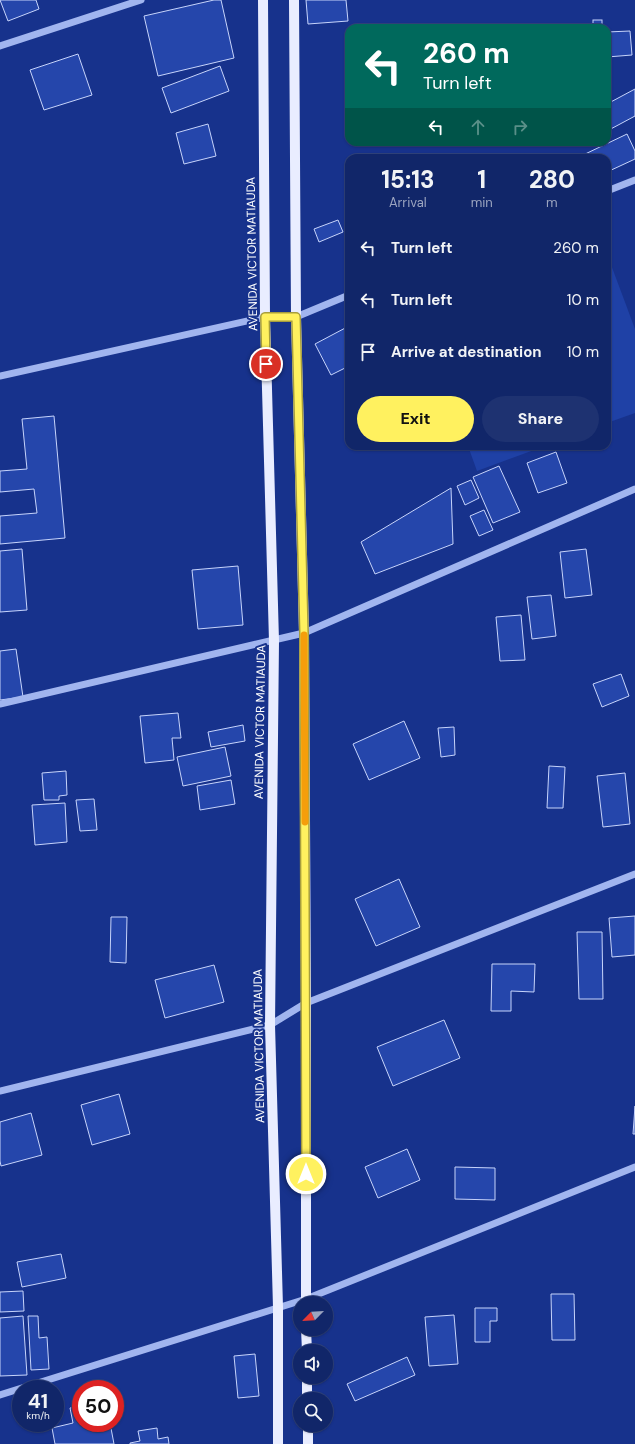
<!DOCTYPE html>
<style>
:root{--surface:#112669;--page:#1e3271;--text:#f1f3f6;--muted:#9ca5c0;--line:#30437d;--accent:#fff15f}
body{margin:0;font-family:"DM Sans",sans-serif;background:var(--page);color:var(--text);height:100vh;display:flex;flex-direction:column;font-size:15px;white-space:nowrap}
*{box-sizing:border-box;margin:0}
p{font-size:13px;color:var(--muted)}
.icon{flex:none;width:22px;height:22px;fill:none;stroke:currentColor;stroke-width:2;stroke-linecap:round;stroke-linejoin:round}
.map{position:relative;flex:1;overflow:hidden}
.details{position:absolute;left:345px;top:154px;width:266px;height:296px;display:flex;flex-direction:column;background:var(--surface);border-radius:12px;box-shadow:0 1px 3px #0004,0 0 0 1px var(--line)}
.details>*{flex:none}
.banner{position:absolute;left:345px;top:24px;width:266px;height:122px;border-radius:12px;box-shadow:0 1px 3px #0004,0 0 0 1px var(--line);background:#00695c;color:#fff;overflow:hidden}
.needle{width:26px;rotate:246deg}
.tools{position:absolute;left:293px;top:1296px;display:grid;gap:8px}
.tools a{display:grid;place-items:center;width:40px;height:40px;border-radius:50%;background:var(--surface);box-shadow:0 1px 3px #0004,0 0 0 1px var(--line);font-size:20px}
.speed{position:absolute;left:12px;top:1380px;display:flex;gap:8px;font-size:20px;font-weight:700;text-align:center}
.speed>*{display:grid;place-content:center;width:52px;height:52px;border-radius:50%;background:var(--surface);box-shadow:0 1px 3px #0004,0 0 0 1px var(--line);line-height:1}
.speed small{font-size:10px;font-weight:400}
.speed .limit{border:6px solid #d22;background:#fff;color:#111}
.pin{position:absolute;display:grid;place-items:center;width:34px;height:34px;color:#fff;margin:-17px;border:2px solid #fff;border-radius:50%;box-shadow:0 1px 4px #0007}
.me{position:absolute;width:44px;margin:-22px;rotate:0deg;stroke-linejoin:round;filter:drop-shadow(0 0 3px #0008)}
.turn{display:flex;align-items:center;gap:14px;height:84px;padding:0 12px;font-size:18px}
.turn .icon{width:52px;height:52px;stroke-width:2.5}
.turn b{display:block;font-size:28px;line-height:34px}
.lanes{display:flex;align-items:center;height:38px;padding:0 12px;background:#0003;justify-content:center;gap:20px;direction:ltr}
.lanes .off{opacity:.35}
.eta{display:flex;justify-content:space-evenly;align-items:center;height:68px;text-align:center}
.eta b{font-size:24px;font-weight:800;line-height:28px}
.cta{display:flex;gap:8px;margin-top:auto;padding:8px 12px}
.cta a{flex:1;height:46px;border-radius:24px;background:var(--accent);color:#111;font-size:16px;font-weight:800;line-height:46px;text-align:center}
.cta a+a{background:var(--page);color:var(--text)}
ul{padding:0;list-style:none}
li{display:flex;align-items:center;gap:12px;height:52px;padding:0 12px}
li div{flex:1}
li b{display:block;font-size:15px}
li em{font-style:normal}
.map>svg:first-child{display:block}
.green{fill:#1f41a6}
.building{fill:#2546ab;stroke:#c7d4fb}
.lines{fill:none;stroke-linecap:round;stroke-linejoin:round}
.minor{stroke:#a1b5ef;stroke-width:7}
.major{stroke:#e9edff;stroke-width:10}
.route-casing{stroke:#a69d3e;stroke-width:10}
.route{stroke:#fff15f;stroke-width:7}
.slow{stroke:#f59e0b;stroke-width:7}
.labels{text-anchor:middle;stroke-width:4;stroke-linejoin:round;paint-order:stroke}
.street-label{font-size:12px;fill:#fff;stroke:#17328c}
</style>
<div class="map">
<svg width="635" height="1444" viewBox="0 0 635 1444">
<rect width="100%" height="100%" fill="#17328c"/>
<!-- green -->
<g class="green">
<path d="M607,254L635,329V413L607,423Z"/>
<path d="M468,446H545L477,471Z"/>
</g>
<!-- building -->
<g class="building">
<path d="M0,0H36L39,9L8,21Z"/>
<path d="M214,0H221L234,58L158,76L144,16Z"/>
<path d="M306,0H346L348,21L308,24Z"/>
<rect x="593" y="20" width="9" height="8"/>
<path d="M630,31L632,55L607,57V32Z"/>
<path d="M78,54L92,95L44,110L30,70Z"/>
<path d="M220,66L229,91L171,113L162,88Z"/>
<path d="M635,89V116L607,131V104Z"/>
<path d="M208,124L216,156L184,164L176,133Z"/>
<path d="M627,134L635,151V159L607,172V158H582L581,156Z"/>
<path d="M545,155L570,156V158H545Z"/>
<path d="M338,220L343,232L319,242L314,229Z"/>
<path d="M349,326V366L331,375L315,344Z"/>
<path d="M54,416L65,538L0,544V516L37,513L34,489L0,492V471L27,469L22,419Z"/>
<path d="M556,452L567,483L538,493L527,463Z"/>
<path d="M499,466L520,512L493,523L473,477Z"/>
<path d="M471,480L479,498L465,505L457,486Z"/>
<path d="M451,488L453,544L375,574L361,542Z"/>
<path d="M484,510L493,530L479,536L470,516Z"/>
<path d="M22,549L27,610L0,612V551Z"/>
<path d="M586,549L592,595L565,598L560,552Z"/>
<path d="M238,566L243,625L198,629L192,570Z"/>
<path d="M551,595L556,636L532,639L527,597Z"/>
<path d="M521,615L525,660L500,661L496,617Z"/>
<path d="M16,649L23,697L0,700V651Z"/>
<path d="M621,674L629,696L602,707L593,684Z"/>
<path d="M178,713L181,738H172L174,760L145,763L140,716Z"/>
<path d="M404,721L420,758L369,780L353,744Z"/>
<path d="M243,725L245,741L211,747L208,732Z"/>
<path d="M454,727L455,755L441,757L438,728Z"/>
<path d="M225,747L231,776L183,786L177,757Z"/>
<path d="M549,766L565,767L563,808H547Z"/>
<path d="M66,771L67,795L59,796V800H44L42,773Z"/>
<path d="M625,773L630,824L603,827L597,776Z"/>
<path d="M231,780L235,804L200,810L197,786Z"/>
<path d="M94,799L97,830L80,831L76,800Z"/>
<path d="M65,803L67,842L35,845L32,805Z"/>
<path d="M399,879L420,927L376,946L355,899Z"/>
<path d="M635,916V955L612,957L609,918Z"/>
<path d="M111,917H127L126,963L110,962Z"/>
<path d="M577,932H602L603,999H579Z"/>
<path d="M492,964H535L534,992L511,991V1011H491Z"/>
<path d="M214,965L224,1002L165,1018L155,980Z"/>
<path d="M444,1020L460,1058L393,1086L377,1047Z"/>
<path d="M119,1094L130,1134L92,1145L81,1105Z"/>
<path d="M635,1106V1134H633Z"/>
<path d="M31,1113L42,1155L1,1166L0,1161V1122Z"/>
<path d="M407,1149L420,1180L378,1198L365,1167Z"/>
<path d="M455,1167L495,1168V1200L455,1199Z"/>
<path d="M61,1254L66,1278L22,1287L17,1262Z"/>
<path d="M23,1291L24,1311L0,1312V1292Z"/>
<path d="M551,1294H574L575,1340H552Z"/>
<path d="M475,1308H497V1321H490V1342H475Z"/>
<path d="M454,1315L458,1364L429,1366L425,1317Z"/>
<path d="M23,1316L27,1375L0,1376V1318Z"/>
<path d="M28,1316H38L39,1338L47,1337L49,1369L31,1370Z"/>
<path d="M255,1354L259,1396L238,1398L234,1356Z"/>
<path d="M407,1357L415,1375L355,1401L347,1384Z"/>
<path d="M81,1406V1423H110L114,1444H55L52,1428L73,1423L70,1408Z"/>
<path d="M157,1428L158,1439L168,1437L169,1444H130V1443L140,1441L138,1431Z"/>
</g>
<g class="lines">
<!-- minor -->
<g class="minor">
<path d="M0,46L141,0"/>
<path d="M607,191L635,180"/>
<path d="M0,376L265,317H296L349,295"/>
<path d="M0,704L304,633L635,489"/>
<path d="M0,1091L270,1025L306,1003L635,874"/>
<path d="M0,1395L306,1299L635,1167"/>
</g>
<!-- major -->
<g class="major">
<path d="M263,0L265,317L274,641L270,1025L278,1307V1444"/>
<path d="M294,0L296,317L304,633L306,1003V1303"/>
<path d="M306,1329L307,1351"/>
<path d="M307,1377V1399"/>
<path d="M308,1425V1444"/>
</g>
</g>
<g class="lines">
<defs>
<path id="route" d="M266,364L265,317H296L304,633L306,1174"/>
</defs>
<!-- route casing -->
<use href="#route" class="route-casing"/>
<!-- route -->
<use href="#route" class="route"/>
<!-- slow -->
<path class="slow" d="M304,635L305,822"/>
</g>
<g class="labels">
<!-- street labels -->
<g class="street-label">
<text transform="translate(252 254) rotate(-91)" y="4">AVENIDA VICTOR MATIAUDA</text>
<text transform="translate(260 722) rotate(-89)" y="4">AVENIDA VICTOR MATIAUDA</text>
<text transform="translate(259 1046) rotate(-91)" y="4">AVENIDA VICTOR MATIAUDA</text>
</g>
</g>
</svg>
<div class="tools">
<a><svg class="needle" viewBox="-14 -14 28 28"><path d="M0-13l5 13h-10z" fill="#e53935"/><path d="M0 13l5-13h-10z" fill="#9ca5c0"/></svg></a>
<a><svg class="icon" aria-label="sound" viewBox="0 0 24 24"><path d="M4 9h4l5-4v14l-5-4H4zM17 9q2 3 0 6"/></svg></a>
<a><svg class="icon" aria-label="search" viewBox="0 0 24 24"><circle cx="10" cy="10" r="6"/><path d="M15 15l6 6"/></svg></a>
</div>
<div class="speed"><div>41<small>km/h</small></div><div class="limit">50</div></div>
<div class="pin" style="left:266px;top:364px;background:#d93025"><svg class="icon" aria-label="arrive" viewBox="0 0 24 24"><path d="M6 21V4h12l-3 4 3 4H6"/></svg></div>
<svg class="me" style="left:306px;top:1174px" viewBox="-20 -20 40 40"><circle r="17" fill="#fff15f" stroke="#fff" stroke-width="3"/><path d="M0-11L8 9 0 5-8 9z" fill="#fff"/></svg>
<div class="banner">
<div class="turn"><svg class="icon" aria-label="left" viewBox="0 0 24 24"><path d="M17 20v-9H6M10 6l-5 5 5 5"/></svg><div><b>260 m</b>Turn left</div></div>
<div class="lanes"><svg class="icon" aria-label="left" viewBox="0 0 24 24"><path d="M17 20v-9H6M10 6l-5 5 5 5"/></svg><svg class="icon off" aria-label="ahead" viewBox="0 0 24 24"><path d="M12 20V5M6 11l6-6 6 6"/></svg><svg class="icon off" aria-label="right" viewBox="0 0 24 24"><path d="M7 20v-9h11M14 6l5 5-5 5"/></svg></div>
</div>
<section class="details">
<div class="eta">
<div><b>15:13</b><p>Arrival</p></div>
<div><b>1</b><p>min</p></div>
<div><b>280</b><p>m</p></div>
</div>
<ul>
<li><svg class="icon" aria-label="left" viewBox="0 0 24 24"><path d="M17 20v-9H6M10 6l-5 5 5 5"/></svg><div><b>Turn left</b></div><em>260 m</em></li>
<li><svg class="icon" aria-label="left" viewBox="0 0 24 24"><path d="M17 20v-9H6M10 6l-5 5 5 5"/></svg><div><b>Turn left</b></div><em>10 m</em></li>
<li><svg class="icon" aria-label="arrive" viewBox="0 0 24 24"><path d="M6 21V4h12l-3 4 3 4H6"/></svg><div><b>Arrive at destination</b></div><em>10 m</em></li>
</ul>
<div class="cta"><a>Exit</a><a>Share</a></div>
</section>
</div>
